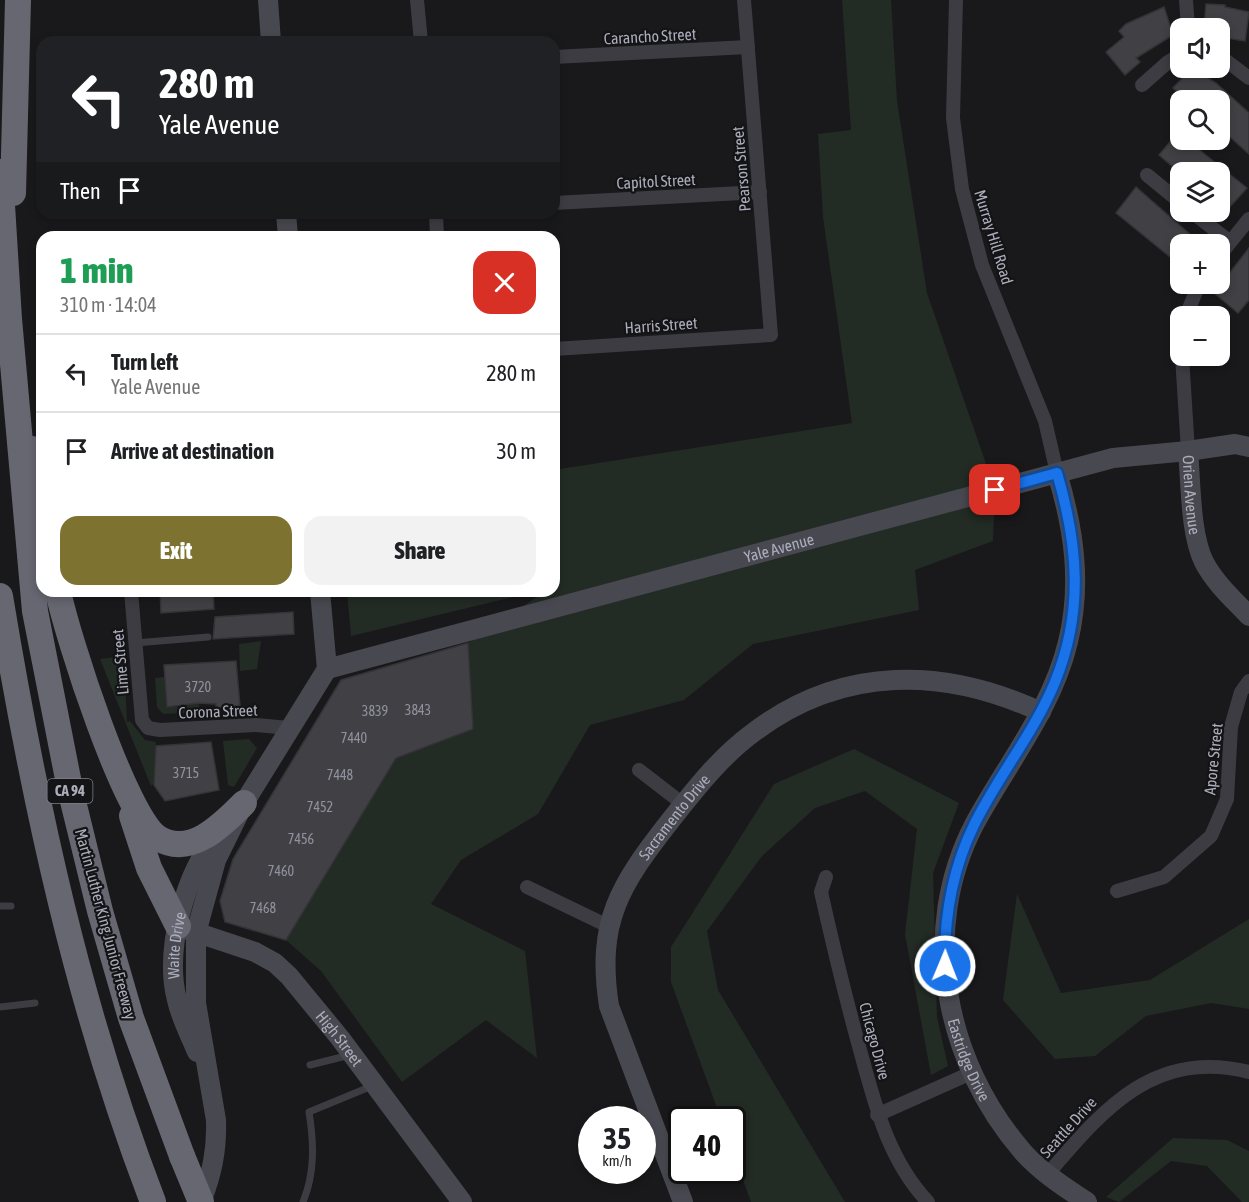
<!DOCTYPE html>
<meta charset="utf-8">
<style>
:root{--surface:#fff;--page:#f2f2f2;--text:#202124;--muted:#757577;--line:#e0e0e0;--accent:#7d722f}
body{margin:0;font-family:"Asap Condensed",sans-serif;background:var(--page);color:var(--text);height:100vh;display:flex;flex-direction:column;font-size:22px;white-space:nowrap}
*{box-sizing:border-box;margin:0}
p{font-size:20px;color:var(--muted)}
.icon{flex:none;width:33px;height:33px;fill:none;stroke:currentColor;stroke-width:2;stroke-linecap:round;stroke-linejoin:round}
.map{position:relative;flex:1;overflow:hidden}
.details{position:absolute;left:36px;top:231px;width:524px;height:366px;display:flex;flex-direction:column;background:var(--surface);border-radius:18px;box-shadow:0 3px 9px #0003}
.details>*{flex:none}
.hud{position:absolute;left:36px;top:36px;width:524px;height:183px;border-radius:18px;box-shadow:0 3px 9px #0003;background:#202124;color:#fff;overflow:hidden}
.tools{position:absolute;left:1170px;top:18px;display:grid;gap:12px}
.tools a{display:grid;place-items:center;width:60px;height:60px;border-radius:12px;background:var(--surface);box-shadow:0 3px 9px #0003;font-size:30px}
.speed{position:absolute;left:578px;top:1106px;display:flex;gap:12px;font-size:30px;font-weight:700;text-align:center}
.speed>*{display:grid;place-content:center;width:78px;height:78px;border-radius:50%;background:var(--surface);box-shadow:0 3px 9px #0003;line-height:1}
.speed small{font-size:15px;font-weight:400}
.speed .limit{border:3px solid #111;border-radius:9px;background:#fff;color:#111}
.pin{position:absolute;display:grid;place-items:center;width:51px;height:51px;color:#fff;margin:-26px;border-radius:12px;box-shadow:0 3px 9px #0006}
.me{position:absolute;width:66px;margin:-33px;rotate:1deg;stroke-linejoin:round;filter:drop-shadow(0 0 4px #0008)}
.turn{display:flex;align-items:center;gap:21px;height:126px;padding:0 24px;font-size:27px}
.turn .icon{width:78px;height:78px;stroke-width:2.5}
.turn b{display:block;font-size:42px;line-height:51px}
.then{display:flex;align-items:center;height:57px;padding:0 24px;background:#0003;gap:12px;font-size:22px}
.round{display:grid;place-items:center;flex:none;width:63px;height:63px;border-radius:18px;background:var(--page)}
.summary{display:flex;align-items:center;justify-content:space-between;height:102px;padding:0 24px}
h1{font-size:36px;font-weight:800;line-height:45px;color:#1e9e55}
.button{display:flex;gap:12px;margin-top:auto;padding:12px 24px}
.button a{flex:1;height:69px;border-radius:18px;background:var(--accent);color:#fff;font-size:24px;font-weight:800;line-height:69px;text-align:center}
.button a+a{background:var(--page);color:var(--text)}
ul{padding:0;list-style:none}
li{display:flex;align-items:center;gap:18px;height:78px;padding:0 24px;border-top:2px solid var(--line)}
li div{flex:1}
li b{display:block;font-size:22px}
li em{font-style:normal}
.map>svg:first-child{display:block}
.green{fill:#232b25}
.building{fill:#414145;stroke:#343337;stroke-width:1.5}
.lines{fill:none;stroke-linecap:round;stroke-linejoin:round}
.lane{stroke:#3c3c42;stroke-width:7}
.street{stroke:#3c3c42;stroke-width:14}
.secondary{stroke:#484850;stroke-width:20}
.highway{stroke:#666771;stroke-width:26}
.highway-bridge{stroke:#666771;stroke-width:26}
.route-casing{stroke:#114b97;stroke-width:15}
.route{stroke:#1a73e8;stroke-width:10}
.labels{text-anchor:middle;stroke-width:4.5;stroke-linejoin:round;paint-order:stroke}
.number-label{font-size:14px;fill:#91929e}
.shield{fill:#141416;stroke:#7e7f8a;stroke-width:1.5}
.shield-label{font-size:15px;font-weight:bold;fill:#acadbb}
.street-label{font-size:16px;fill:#acadbb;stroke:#141416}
</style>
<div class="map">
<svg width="1249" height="1202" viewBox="0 0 1249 1202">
<rect width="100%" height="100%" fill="#19191b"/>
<!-- green -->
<g class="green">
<path d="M842,0H891L897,101L927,293L995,490L993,541L915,570L919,610L753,644L684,700L590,725L538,814L461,860L431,904L525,951L537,1058L486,1020L402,1082L321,971L286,940L396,758L473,729L468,643L546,591H554V470L852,423L823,217L818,134L851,130Z"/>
<path d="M347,591H538L351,636Z"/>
<path d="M261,641L257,669L240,671L239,644Z"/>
<path d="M124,656L127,722L130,721L145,740L156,742L154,783L151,786L100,659Z"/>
<path d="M187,671L196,686L200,712L163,714L157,707L155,678L165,677L167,707H187Z"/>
<path d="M249,739L257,748L234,787L228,785L223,741Z"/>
<path d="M854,749L959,803L933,873L937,1017L948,1066L931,1075L905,934L917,829L865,791L815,808L762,856L707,931L718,990L845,1202H751L732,1150V1119H721L671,982V947L774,784Z"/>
<path d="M1017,894L1061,993L1150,980L1249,919V1009L1211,1003L1146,1016L1095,1056L1055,1059L1003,1000Z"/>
<path d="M1173,1138L1227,1140L1249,1151V1202H1242L1207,1166L1171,1161L1119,1202L1106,1197Z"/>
</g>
<!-- building -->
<g class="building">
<path d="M1206,4L1225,5V7L1249,12L1245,41L1220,37V28H1204Z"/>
<path d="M1164,7L1173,35L1136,58L1140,62L1125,75L1106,52L1124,37L1119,31L1126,24Z"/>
<path d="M1192,68L1216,83L1249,113V154L1220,128V100H1177L1181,95L1173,88Z"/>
<path d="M1180,130V140H1187L1247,188L1227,210L1220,203V172H1179L1159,155Z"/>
<path d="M1136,187L1201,244H1180V265L1116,213Z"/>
<path d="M1249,248V300L1238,313L1214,293Z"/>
<path d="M160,591H213L214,609L161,613Z"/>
<path d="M293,612L294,634L213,639L215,617Z"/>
<path d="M468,643L473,729L396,758L286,940L225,922L220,901L233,859L341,680Z"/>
<path d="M236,661L240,706L216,708V704L198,703L167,707L164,665Z"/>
<path d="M211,742L219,790L165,801L154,785L156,746Z"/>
</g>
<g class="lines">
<!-- lane -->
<g class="lane">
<path d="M135,643L208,637"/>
<path d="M0,906H11"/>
<path d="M0,1007L35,1003"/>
<path d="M310,1065L350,1055"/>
<path d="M303,1202C315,1173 314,1143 309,1112L372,1086"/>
</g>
<!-- street -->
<g class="street">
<path d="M417,0L421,42"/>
<path d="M956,0L953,118L962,189L982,265L1045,421L1057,473"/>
<path d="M1186,0L1188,28"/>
<path d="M1220,56L1249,78"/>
<path d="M554,57L748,47"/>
<path d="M1142,85L1168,62L1180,55"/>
<path d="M1147,175L1180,202"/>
<path d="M554,203L760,192"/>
<path d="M1192,212L1229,241"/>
<path d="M436,213L437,237"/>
<path d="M1220,255L1249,219"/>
<path d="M1186,316L1199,284"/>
<path d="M554,349L771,335L744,0"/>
<path d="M1182,356L1188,451"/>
<path d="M131,591L142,720L148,728L160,730L256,725L289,728"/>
<path d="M639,770L683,804"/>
<path d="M826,877L821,892C832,941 844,991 857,1039C873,1097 886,1158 928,1202"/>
<path d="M527,887L608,926"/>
<path d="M1117,891L1164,877L1211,836L1227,799L1231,727L1241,692L1249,681"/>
<path d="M877,1115L971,1073"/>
<path d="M1047,1175C1102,1111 1153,1048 1249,1072"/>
</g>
<!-- secondary -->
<g class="secondary">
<path d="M268,0L271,42"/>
<path d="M286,213L288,237"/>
<path id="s1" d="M1188,451C1191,483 1190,534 1204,562C1215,583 1233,599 1249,616"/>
<path id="s2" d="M1057,473C1074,529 1082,584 1068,642C1052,709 1007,764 975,823C918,931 945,1062 1023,1152C1041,1172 1064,1187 1087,1202"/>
<path id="s3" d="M327,669L1113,458L1188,451L1235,444L1249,447"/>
<path id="s4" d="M186,929L255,952L275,963L289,976L340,1038L462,1202"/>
<path id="s5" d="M197,1052C190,1035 181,1018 177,1000C164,950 185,873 218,834"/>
<path d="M201,1202C212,1174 217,1150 216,1120L196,1003V933L216,860L244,803L327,669L320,591"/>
<path id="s6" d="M683,1202L609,1006C596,921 620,885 670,821C696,788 721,756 754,732C843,665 944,667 1041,712"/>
</g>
<!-- highway -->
<g class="highway">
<path d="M0,172L9,319L35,611L70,789L100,911L131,1018L182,1156"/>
<path d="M13,193L18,0"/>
<path d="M32,449L38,464L42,492"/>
<path d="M58,591C67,635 125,817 158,838C191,858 223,824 244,803"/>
<path d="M0,596C34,802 78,1007 153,1202"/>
<path d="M132,816L149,868L178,926"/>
</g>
<!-- highway-bridge -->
<path class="highway-bridge" d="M182,1156L201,1202"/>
</g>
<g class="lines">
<defs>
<path id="route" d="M945,966C944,917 953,868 974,825C998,776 1034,733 1055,682C1084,611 1078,545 1057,473L995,490"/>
</defs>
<!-- route casing -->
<use href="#route" class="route-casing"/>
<!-- route -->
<use href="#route" class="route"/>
</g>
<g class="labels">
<!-- number labels -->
<g class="number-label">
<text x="198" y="692">3720</text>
<text x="418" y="715">3843</text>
<text x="375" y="716">3839</text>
<text x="354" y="743">7440</text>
<text x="186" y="778">3715</text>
<text x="340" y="780">7448</text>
<text x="320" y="812">7452</text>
<text x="301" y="844">7456</text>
<text x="281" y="876">7460</text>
<text x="263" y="913">7468</text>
</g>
<!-- shield labels -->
<rect class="shield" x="47.5" y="779" width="45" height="24" rx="4.5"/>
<g class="shield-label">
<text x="70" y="796">CA 94</text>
</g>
<!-- street labels -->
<g class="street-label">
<text transform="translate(650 36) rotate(-3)" y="6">Carancho Street</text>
<text transform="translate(741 169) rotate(-95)" y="6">Pearson Street</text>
<text transform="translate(656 181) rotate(-3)" y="6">Capitol Street</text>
<text transform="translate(994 237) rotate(73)" y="6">Murray Hill Road</text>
<text transform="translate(661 325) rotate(-4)" y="6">Harris Street</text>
<text dy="6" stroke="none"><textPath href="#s1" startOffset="44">Orien Avenue</textPath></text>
<text dy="6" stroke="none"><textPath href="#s3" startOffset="468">Yale Avenue</textPath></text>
<text transform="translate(120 662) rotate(-95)" y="6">Lime Street</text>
<text transform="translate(218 711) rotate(-2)" y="6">Corona Street</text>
<text transform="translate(1213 759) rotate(-84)" y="6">Apore Street</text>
<text dy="6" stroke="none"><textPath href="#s6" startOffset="418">Sacramento Drive</textPath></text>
<text transform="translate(106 924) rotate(75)" y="6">Martin Luther King Junior Freeway</text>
<text dy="6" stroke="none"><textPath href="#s5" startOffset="111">Waite Drive</textPath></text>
<text dy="6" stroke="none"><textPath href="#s4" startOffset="195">High Street</textPath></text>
<text transform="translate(875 1041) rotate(75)" y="6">Chicago Drive</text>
<text dy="6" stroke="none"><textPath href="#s2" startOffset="621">Eastridge Drive</textPath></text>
<text transform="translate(1068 1127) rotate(-48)" y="6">Seattle Drive</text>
</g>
</g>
</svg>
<div class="tools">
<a><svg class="icon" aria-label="sound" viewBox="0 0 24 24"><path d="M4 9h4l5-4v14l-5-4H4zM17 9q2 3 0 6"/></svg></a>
<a><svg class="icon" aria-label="search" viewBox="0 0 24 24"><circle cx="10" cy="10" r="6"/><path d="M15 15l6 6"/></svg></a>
<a><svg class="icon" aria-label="layers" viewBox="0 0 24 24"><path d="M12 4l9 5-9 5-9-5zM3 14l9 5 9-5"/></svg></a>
<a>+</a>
<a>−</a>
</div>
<div class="speed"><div>35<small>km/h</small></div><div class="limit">40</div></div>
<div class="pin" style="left:995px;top:490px;background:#d93025"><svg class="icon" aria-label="arrive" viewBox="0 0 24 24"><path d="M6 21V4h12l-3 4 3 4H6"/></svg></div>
<svg class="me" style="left:945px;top:966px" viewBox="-20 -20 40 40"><circle r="17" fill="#1a73e8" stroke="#fff" stroke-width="3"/><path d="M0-11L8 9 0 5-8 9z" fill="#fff"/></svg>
<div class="hud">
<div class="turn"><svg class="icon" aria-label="left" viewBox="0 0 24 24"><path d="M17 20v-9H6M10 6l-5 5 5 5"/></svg><div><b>280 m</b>Yale Avenue</div></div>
<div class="then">Then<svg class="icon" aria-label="arrive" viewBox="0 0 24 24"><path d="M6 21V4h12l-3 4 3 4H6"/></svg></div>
</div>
<section class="details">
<div class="summary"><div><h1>1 min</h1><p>310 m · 14:04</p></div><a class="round" style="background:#d93025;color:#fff"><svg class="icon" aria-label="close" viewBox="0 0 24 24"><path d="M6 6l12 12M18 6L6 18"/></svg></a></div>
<ul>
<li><svg class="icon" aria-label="left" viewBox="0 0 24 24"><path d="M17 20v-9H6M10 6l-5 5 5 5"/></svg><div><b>Turn left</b><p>Yale Avenue</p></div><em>280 m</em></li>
<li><svg class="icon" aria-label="arrive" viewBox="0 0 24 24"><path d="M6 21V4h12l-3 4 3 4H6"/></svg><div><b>Arrive at destination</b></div><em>30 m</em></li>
</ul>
<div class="button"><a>Exit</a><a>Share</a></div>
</section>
</div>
